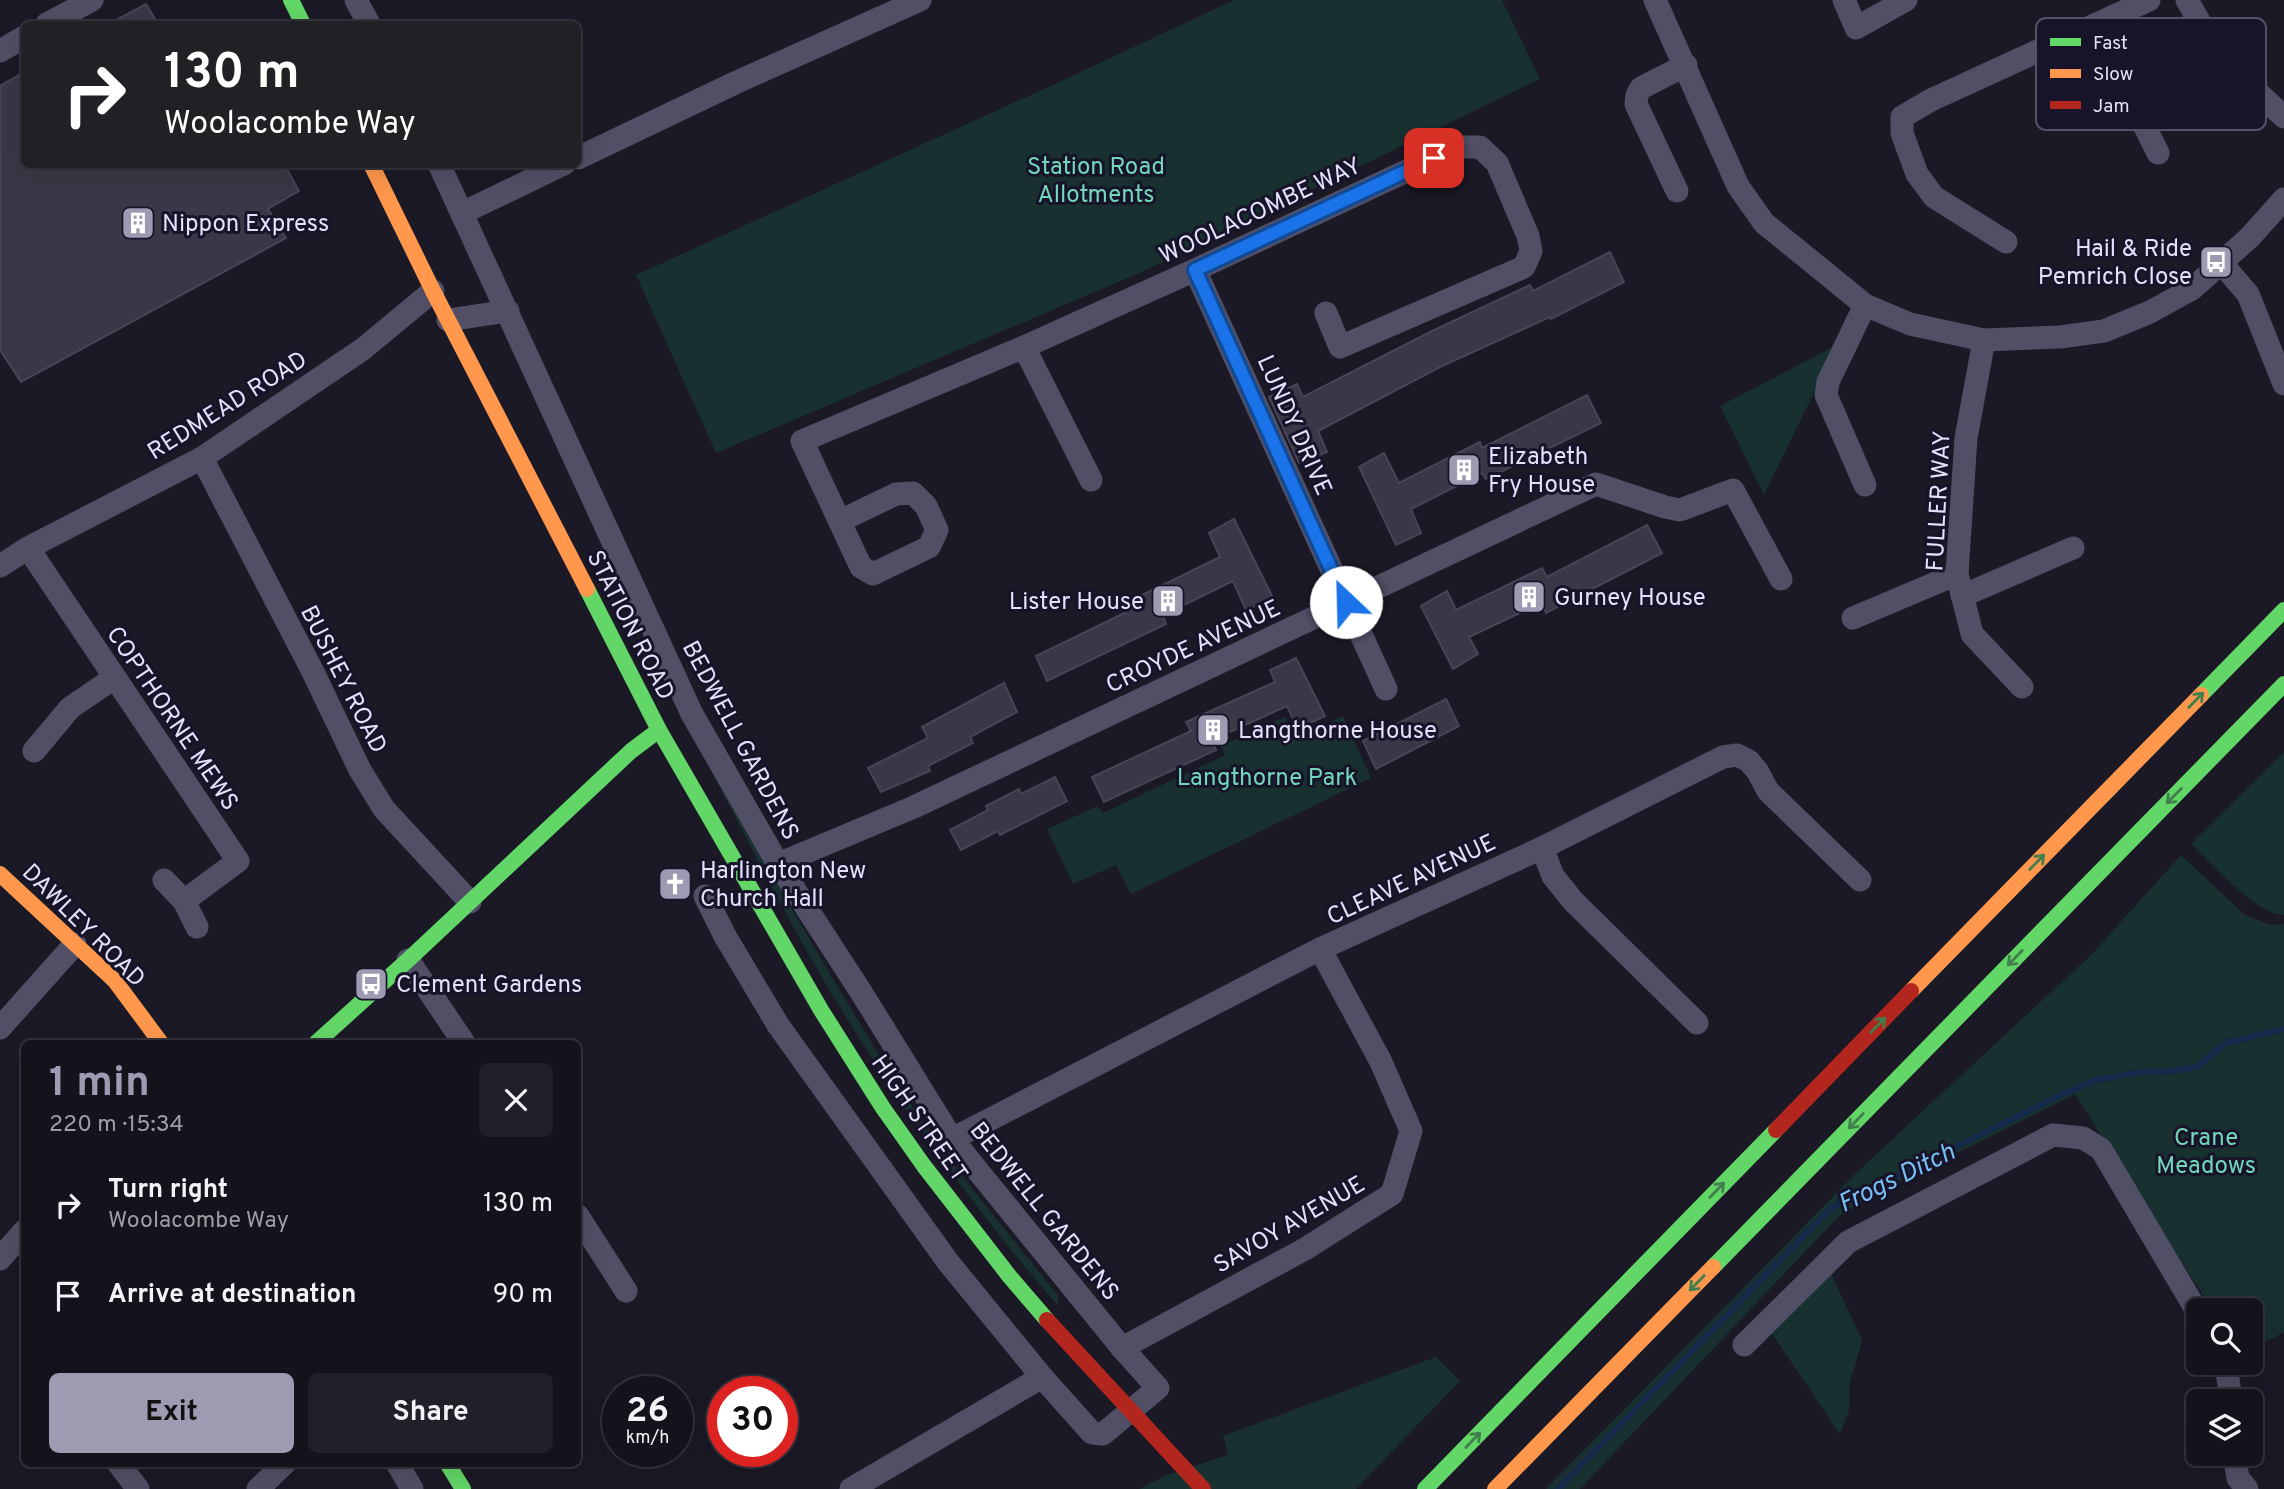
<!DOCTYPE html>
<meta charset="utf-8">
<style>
:root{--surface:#14131c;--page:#212029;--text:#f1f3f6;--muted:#9d9ea3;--line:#33323b;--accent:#9d9ab1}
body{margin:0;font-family:Overpass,sans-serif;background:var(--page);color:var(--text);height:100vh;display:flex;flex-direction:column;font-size:26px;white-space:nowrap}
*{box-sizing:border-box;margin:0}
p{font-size:23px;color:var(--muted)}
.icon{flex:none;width:38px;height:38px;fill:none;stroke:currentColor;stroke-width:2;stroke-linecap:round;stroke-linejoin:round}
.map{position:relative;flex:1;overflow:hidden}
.panel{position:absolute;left:21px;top:1040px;width:560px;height:427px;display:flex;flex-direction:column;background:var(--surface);border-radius:10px;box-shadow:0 7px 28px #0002,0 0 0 2px var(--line)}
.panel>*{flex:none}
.guide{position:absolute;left:21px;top:21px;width:560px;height:147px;border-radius:10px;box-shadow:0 7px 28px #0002,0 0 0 2px var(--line);background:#202124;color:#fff;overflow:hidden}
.controls{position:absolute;left:2186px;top:1298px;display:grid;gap:14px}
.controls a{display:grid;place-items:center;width:77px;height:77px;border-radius:10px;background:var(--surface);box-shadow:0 7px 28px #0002,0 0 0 2px var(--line);font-size:35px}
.speed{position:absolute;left:602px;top:1376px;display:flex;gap:14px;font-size:35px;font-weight:700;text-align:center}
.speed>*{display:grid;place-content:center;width:91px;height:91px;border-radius:50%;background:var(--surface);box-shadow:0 7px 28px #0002,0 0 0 2px var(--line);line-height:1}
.speed small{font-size:18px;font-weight:400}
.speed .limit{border:10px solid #d22;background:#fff;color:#111}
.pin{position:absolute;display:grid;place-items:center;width:60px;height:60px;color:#fff;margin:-30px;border-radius:14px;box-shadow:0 4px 10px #0006}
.me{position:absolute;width:77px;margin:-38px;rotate:336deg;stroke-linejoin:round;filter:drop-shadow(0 0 5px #0008)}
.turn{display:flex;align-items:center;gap:24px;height:147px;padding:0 28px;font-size:32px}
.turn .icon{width:91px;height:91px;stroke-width:2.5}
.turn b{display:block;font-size:49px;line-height:60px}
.round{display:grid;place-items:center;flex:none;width:74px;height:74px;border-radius:10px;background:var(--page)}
.summary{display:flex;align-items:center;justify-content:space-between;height:119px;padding:0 28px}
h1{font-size:42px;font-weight:700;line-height:52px;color:var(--accent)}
.primary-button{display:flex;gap:14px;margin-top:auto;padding:14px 28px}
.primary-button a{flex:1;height:80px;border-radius:10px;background:var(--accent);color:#111;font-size:28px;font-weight:700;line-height:80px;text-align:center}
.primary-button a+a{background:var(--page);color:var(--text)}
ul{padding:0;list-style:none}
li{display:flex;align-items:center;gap:21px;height:91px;padding:0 28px}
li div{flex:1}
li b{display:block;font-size:26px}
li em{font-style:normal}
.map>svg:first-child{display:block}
.green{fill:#183030}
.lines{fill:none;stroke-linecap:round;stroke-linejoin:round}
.stream{stroke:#152a4a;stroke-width:6}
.building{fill:#3a3846;stroke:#474557;stroke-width:2}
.street{stroke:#504f65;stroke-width:23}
.fast{stroke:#63d668;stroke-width:16}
.slow{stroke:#ff974d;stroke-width:16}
.jam{stroke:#b3261e;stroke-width:16}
.jam-bridge{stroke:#b3261e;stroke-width:16}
.oneway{stroke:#417f4c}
.route-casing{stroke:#114b97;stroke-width:18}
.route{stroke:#1a73e8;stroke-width:12}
.labels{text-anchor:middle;stroke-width:6;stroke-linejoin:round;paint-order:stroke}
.park-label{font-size:24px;fill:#72d7ba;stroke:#17142a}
.street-label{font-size:24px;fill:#e3e0fc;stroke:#17142a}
.poi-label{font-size:24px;fill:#e3e0fc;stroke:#17142a;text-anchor:start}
.water-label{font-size:26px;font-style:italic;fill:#78bef2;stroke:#17142a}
.key{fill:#17142a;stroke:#545169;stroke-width:2}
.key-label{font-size:19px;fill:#e3e0fc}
</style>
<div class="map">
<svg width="2284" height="1489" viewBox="0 0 2284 1489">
<rect width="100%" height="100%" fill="#1a1925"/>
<!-- green -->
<g class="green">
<path d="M1234,0H1502L1540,79L1144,271L716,453L636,275L1057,83Z"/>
<path d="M1837,345L1764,495L1720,406Z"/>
<path d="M1343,716L1371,778L1131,894L1116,865L1073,884L1047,829L1098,806L1103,813L1225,755L1221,746L1285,717L1296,739Z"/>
<path d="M2284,752V915C2257,916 2212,863 2191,844Z"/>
<path d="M711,771L817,952L897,1085L970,1186L1057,1294L1059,1307C972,1207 895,1099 827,986C785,916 749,843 711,771Z"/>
<path d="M2181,855L2245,915L2271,925L2284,924V1332L2251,1350L2250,1311H2213L2075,1094L1893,1185L1838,1217L1580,1489H1546L1856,1173L2092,954Z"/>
<path d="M1830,1271L1862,1340L1849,1386V1411L1840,1434L1768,1328Z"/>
<path d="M1436,1357L1460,1381L1356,1489H1140L1162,1477L1228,1455L1223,1436Z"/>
</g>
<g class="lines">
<!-- stream -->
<path class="stream" d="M1558,1489L1831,1208L2065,1093L2096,1080L2141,1072L2171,1071L2197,1067L2225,1043L2284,1029"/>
</g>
<!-- building -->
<g class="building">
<path d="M146,4L158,24H109Z"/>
<path d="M24,72V164H284L299,191L268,209L286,238L21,382L0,350V86Z"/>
<path d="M1610,252L1624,282L1551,319L1550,317L1440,367L1318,431L1327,452L1299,463L1269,397L1297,384L1303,397L1430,332L1530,285L1533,291Z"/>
<path d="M1587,395L1601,423L1486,479L1482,473L1411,509L1421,533L1396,545L1359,467L1384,453L1399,483L1480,442L1482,448Z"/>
<path d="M1234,519L1273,598L1246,610L1233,581L1163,615L1166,624L1047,681L1036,656L1145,603L1142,595L1220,557L1209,533Z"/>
<path d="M1647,525L1662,553L1546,613L1541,603L1469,637L1478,654L1453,669L1421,606L1447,591L1456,610L1542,568L1547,577Z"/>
<path d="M1296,658L1325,716L1298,729L1287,706L1212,740L1216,750L1104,802L1092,777L1191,731L1186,722L1275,682L1270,670Z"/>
<path d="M1004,683L1017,712L970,737L973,743L928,766L930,771L881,792L868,768L928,738L922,727Z"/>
<path d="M1446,699L1459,726L1376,769L1363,741Z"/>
<path d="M1055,777L1067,801L1000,835L998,831L961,850L950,830L988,810L986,806L1019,789L1021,794Z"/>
</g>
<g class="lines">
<!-- street -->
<g class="street">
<path d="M356,0L369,24"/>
<path d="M1655,0L1738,186L1764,223L1865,305L1910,324L1984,340L2060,337L2104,331L2150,312L2192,289L2250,237L2284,199"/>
<path d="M1844,0L1856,28L1906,0"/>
<path d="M2187,0L2220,58L2284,117"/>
<path d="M47,24L92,0"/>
<path d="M2094,25L2158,153"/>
<path d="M0,51L24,37"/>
<path d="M578,158L737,82L920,0"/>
<path d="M439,164L692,714L778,864L861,992L952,1139L1122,1348L1158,1388L1103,1434L1092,1433L1042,1377L948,1262L778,1025L725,936L705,896"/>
<path d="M1677,191L1636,104L1637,95L1641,88L1686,65"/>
<path d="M462,213L564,164"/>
<path d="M2006,242L1934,197L1917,174L1902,133V117L1931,100L2149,0"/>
<path d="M2222,264L2248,294L2284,384"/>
<path d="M1195,270L1386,689"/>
<path d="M448,320L508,311"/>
<path d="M1984,340L1966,438L1957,574L1972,634L2022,687"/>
<path d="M1024,347L1091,480"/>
<path d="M202,458L313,672L360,770L384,809L470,902"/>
<path d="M1865,485L1826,395L1828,382L1865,305"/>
<path d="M840,521L896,494L913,493L926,506L937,530L929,547L873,574L861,567L802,441L1024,347L1195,270L1458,147H1480L1497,163L1528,236L1531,251L1524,267L1340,347L1326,313"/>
<path d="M28,548L238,861L184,901"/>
<path d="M0,566L28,548L202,458L363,349L433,291"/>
<path d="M1962,596L2073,548"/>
<path d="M1853,618L1957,574"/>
<path d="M34,751L70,708L114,678"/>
<path d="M1542,848L1553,876L1573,901L1697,1023"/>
<path d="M778,864L914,807L1596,484L1665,507L1680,510L1733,490L1781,579"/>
<path d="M164,880L184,901L197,927"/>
<path d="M408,960L464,1043"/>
<path d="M0,1028L75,944"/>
<path d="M952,1139L1320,949L1542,848L1723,757L1737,755L1749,761L1758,772L1768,791L1860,880"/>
<path d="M578,1216L626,1291"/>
<path d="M0,1259L24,1231"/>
<path d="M1744,1345L1848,1242L2053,1135L2083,1138L2101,1149L2198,1313"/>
<path d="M1122,1348L1305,1249L1392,1194L1411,1131L1381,1062L1320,949"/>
<path d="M2226,1363L2231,1402"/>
<path d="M2234,1454L2238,1478L2247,1489"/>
<path d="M118,1463L138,1489"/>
<path d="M397,1463L412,1489"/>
<path d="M258,1489L285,1463"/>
<path d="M851,1489L1042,1377"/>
</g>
<!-- fast -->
<g class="fast">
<path d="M291,0L303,24"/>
<path d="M587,589L659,730L821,1010L883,1108L924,1166L1010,1277L1047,1320"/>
<path d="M2201,695L2284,610"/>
<path d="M316,1043L408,960L631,751L659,730"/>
<path d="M1713,1267L2284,684"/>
<path d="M447,1463L463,1489"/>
<path d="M1425,1489L1776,1130"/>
</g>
<!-- slow -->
<g class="slow">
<path d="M371,164L433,291L587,589"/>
<path d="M0,874L115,981L161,1043"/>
<path d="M1911,991L2201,695"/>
<path d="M1495,1489L1713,1267"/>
</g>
<!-- jam -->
<path class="jam" d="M1776,1130L1911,991"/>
<!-- jam-bridge -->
<path class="jam-bridge" d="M1047,1320L1203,1489"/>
</g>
<!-- one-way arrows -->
<defs><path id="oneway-shaft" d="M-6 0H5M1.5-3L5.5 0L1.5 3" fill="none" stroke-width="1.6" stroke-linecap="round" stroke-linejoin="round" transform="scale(1.75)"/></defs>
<g class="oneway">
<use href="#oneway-shaft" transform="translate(2196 700) rotate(-46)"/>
<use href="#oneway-shaft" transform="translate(2174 796) rotate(135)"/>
<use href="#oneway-shaft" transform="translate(2037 862) rotate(-46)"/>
<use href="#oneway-shaft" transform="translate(2015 958) rotate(134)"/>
<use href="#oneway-shaft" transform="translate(1878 1025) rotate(-46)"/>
<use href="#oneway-shaft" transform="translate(1856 1121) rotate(134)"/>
<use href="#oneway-shaft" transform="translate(1717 1190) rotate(-46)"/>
<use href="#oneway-shaft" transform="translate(1697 1283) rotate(134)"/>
<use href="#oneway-shaft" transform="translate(1473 1440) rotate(-46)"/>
</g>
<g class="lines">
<defs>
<path id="route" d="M1346,602L1195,270L1434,158"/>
</defs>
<!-- route casing -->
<use href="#route" class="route-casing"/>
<!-- route -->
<use href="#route" class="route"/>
</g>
<!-- icons -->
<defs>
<symbol id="building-square" viewBox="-11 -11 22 22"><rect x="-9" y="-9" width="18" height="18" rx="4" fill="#9d9ab1" stroke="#17142a"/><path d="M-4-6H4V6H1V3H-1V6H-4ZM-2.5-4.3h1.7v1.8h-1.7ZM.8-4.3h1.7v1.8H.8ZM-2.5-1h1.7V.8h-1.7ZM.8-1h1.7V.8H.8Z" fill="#fff"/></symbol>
<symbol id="bus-square" viewBox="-11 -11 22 22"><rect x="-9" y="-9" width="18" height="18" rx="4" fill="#9d9ab1" stroke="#17142a"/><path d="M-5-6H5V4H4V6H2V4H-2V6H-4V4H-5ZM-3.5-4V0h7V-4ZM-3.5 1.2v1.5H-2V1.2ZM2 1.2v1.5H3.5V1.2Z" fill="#fff"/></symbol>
<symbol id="church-square" viewBox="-11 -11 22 22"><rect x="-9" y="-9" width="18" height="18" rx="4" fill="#9d9ab1" stroke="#17142a"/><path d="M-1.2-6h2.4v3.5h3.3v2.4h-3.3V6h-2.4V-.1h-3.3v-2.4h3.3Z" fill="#fff"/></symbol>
</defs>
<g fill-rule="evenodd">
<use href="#building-square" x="119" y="204" width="38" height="38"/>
<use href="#bus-square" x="2197" y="243" width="38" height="38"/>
<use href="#building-square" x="1445" y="451" width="38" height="38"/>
<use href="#building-square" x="1510" y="578" width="38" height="38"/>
<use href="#building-square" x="1149" y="582" width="38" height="38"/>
<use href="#building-square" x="1194" y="711" width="38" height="38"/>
<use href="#church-square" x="656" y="865" width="38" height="38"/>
<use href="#bus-square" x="352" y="965" width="38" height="38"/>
</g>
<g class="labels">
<!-- park labels -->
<g class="park-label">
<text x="1096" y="174">Station Road<tspan x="1096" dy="28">Allotments</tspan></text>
<text x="1267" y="785">Langthorne Park</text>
<text x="2206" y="1145">Crane<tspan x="2206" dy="28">Meadows</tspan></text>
</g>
<!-- street labels -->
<g class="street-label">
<text transform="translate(1260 210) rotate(-25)" y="8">WOOLACOMBE WAY</text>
<text transform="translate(227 405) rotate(-32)" y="8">REDMEAD ROAD</text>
<text transform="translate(1295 425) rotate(66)" y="8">LUNDY DRIVE</text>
<text transform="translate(1938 501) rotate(-87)" y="8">FULLER WAY</text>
<text transform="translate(631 625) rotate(63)" y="8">STATION ROAD</text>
<text transform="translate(1193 646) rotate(-25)" y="8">CROYDE AVENUE</text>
<text transform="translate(344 679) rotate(63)" y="8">BUSHEY ROAD</text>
<text transform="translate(173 718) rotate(56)" y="8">COPTHORNE MEWS</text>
<text transform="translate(741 740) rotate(62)" y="8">BEDWELL GARDENS</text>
<text transform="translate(1411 879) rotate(-25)" y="8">CLEAVE AVENUE</text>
<text transform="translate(84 925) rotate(45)" y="8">DAWLEY ROAD</text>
<text transform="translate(920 1118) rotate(55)" y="8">HIGH STREET</text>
<text transform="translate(1045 1211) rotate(51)" y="8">BEDWELL GARDENS</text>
<text transform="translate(1289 1224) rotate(-30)" y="8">SAVOY AVENUE</text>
</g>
<!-- poi labels -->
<g class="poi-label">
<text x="162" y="231">Nippon Express</text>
<text x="2192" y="256" text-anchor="end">Hail &amp; Ride<tspan x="2192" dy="28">Pemrich Close</tspan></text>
<text x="1488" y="464">Elizabeth<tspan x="1488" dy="28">Fry House</tspan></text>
<text x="1554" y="605">Gurney House</text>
<text x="1144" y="609" text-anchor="end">Lister House</text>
<text x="1238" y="738">Langthorne House</text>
<text x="700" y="878">Harlington New<tspan x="700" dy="28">Church Hall</tspan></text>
<text x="396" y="992">Clement Gardens</text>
</g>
<!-- water labels -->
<g class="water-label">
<text transform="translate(1896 1177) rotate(-26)" y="9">Frogs Ditch</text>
</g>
</g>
<!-- legend -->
<rect x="2036" y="18" width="230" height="112" rx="10" class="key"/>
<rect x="2050" y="38" width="31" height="8" fill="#63d668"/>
<rect x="2050" y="69" width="31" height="9" fill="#ff974d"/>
<rect x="2050" y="101" width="31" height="8" fill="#b3261e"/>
<g class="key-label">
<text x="2093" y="49">Fast</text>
<text x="2093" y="80">Slow</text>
<text x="2093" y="112">Jam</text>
</g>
</svg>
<div class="controls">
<a><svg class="icon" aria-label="search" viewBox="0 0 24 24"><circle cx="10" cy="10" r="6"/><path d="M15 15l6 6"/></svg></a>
<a><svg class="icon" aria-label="layers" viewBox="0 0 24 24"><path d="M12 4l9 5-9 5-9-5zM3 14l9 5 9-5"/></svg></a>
</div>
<div class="speed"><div>26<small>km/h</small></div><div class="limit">30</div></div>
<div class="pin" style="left:1434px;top:158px;background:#d93025"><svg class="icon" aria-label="arrive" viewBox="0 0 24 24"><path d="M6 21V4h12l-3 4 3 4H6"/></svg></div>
<svg class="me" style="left:1346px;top:602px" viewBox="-20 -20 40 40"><circle r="19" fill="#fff"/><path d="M0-13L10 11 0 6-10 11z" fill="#1a73e8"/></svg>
<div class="guide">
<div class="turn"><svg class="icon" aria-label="right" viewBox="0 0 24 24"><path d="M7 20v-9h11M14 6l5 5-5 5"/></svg><div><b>130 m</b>Woolacombe Way</div></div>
</div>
<section class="panel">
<div class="summary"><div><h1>1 min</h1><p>220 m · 15:34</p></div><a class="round"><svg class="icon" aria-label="close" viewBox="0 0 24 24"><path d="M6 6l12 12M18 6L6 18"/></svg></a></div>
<ul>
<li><svg class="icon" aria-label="right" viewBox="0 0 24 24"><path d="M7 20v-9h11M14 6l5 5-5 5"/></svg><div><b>Turn right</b><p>Woolacombe Way</p></div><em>130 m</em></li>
<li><svg class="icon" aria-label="arrive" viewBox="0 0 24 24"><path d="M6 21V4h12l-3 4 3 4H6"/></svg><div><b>Arrive at destination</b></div><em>90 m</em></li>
</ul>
<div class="primary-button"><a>Exit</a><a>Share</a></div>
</section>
</div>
